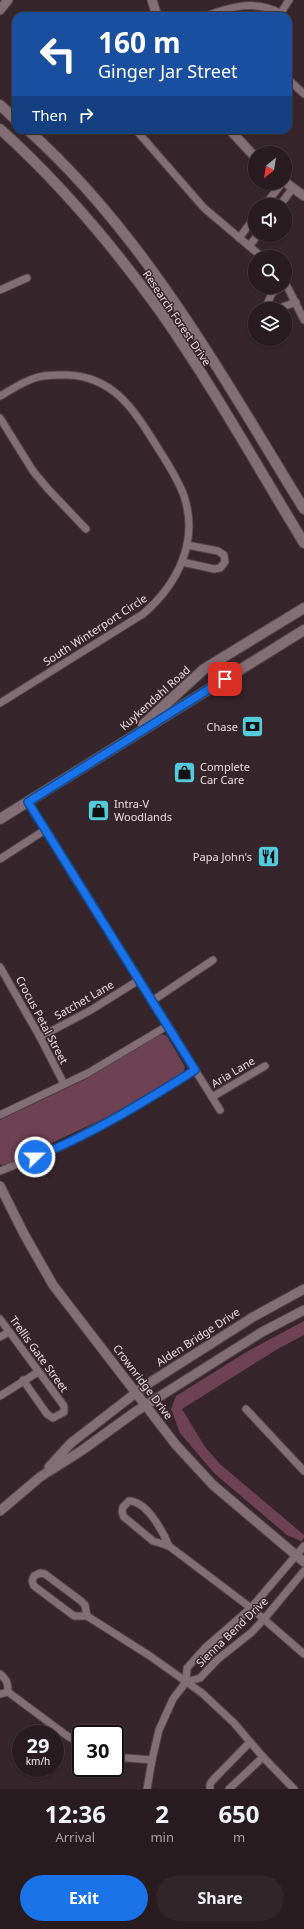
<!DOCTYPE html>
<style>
:root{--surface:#281c20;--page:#302529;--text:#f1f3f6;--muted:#a5a1a5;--line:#443a3e;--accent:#1a73e8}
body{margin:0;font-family:"Noto Sans",sans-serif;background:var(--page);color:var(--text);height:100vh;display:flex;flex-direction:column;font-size:15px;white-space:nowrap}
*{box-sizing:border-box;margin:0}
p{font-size:13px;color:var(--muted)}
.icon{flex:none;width:22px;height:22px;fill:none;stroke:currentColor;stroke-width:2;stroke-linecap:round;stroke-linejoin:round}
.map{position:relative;height:1789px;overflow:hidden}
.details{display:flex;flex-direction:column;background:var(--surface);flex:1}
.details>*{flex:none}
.banner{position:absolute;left:12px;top:12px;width:280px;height:122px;border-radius:12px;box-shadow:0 1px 3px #0004,0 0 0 1px var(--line);background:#1a4fa0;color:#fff;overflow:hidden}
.needle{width:26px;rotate:210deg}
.tools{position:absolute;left:248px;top:146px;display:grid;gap:8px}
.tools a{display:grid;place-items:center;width:44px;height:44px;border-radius:50%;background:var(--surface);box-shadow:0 1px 3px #0004,0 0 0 1px var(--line);font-size:20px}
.speed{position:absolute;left:12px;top:1725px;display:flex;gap:8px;font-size:20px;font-weight:700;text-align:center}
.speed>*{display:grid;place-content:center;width:52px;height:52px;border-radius:50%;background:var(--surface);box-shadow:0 1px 3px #0004,0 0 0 1px var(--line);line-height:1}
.speed small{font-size:10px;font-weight:400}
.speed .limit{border:2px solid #111;border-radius:6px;background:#fff;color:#111}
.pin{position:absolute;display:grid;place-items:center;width:34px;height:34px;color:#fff;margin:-17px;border-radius:8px;box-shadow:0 2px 6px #0006}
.me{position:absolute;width:44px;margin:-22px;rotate:68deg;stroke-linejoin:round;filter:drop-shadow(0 0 3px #0008)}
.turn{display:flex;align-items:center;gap:14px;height:84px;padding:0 20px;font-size:18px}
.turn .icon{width:52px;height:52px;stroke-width:2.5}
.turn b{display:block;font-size:28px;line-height:34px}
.then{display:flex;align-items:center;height:38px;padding:0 20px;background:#0003;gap:8px;font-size:15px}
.eta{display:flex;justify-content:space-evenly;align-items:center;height:68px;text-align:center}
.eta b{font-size:24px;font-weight:700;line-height:28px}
.primary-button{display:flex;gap:8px;margin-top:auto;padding:8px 20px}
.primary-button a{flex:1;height:46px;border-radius:24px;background:var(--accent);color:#fff;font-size:16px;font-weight:700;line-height:46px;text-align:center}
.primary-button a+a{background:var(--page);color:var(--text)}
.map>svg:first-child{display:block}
.green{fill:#6e4252}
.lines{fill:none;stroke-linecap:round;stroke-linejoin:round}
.minor-casing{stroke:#524449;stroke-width:9}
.tertiary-casing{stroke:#524449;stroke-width:11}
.secondary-casing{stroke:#524449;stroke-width:12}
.minor{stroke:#826e74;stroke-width:7}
.tertiary{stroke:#826e74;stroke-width:9}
.secondary{stroke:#826e74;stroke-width:10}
.route-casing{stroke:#114b97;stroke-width:10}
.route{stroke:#1a73e8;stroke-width:7}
.labels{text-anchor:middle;stroke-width:3;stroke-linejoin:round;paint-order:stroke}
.street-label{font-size:11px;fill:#e9dee1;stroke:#36252a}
.poi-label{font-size:11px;fill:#e9dee1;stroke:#36252a;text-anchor:end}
</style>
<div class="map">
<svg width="304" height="1789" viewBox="0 0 304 1789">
<rect width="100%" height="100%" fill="#36252a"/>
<!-- green -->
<g class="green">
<path d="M161,1034L167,1036L185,1067L183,1073L109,1116L3,1166L0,1164V1120L84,1080Z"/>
<path d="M304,1321V1335L276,1350L182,1409L205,1447L220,1464L304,1535V1538L301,1541L287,1535L214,1473L180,1433L171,1409L176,1396L248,1351Z"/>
</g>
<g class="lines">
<defs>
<g id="minor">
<path d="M206,16C232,6 255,0 280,13"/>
<path d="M279,16L289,0"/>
<path d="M288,79L304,94"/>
<path d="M136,130L204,208L262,257"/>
<path d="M265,205L282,183"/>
<path d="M280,205L293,188"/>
<path d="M239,238L255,217"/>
<path d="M249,246L258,235"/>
<path d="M285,282L304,320"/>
<path d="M282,287L272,293L268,302L269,305L277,309L296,302"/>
<path d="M0,290L27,278"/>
<path d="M0,396C11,390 22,382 35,378C46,374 56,375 68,375C114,377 134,410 156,445C166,461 177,477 184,496C199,541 178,584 143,614L0,703"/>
<path d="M0,418L33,471L48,489L86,529"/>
<path d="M182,562L214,569L220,568L225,562L224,555L218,551L187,545"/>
<path d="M28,802L220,1110"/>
<path d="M0,859L45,830"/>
<path d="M0,967L40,1037L64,1084"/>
<path d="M152,1001L213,960"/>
<path d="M40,1037L91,1010L139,980"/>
<path d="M212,1097L265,1066"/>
<path d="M0,1115L88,1073L167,1026"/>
<path d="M0,1171L64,1145L150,1098L195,1070"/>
<path d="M0,1319L64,1406V1412L53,1418L47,1414L23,1380"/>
<path d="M0,1337L9,1332"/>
<path d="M0,1396L38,1372"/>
<path d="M246,1409L304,1471"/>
<path d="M129,1501C147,1501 163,1532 169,1546L153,1541L124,1517L122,1512L123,1507Z"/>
<path d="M169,1546L251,1608L304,1654"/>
<path d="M40,1573L45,1574L81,1601L85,1605L87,1616H74L34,1586L32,1581L34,1576Z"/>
<path d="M87,1616L150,1656L202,1693L234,1723L263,1757L294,1789"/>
<path d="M0,1674C7,1680 8,1683 8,1692L0,1694"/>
<path d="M186,1682L200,1678L218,1659L252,1632L264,1619L304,1571"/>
<path d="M8,1692L66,1735L81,1744"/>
<path d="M115,1757L152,1760"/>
<path d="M147,1789L152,1760L159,1730L173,1699L186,1682L187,1668L205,1648L251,1608L304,1546"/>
<path d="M210,1789V1784L213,1780L250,1742"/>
<path d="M229,1789L263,1757"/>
</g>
<g id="tertiary">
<path d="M152,0L157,16"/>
<path d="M0,10L8,0"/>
<path d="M230,130L255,157"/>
<path d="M285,182L304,196"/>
<path d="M0,1186L24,1234L53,1285L176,1445L213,1485L304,1562"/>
<path d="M49,1467L71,1443L146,1385L253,1317L304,1289"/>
<path d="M0,1511L40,1477L81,1451L135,1412L262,1332L304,1310"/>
</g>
<g id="secondary">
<path d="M0,105L16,120"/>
<path d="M0,129C60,183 113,246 160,311C212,385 257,466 304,543"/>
<path d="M28,130C145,235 222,376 304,509"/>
<path d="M143,725L204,669L304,608"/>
<path d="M0,819L304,630"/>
</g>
</defs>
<!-- minor casing -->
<use href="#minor" class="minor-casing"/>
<!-- tertiary casing -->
<use href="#tertiary" class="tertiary-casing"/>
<!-- secondary casing -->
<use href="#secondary" class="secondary-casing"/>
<!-- minor -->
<use href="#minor" class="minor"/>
<!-- tertiary -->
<use href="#tertiary" class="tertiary"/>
<!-- secondary -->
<use href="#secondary" class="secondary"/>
</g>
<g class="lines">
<defs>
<path id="route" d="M35,1157C91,1135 144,1102 195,1070L28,802L225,679"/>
</defs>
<!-- route casing -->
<use href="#route" class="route-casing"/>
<!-- route -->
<use href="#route" class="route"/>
</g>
<!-- icons -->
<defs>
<symbol id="bank-square" viewBox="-11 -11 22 22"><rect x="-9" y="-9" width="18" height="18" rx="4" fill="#53cbdb" stroke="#36252a"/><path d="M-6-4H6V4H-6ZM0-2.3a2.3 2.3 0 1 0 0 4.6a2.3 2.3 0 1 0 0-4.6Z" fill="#111"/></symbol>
<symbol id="shop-square" viewBox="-11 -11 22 22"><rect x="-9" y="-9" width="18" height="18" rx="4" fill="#53cbdb" stroke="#36252a"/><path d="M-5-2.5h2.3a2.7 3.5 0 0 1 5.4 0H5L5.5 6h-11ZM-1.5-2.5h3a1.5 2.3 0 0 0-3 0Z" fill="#111"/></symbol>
<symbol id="restaurant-square" viewBox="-11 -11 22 22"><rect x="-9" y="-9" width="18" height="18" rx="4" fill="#53cbdb" stroke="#36252a"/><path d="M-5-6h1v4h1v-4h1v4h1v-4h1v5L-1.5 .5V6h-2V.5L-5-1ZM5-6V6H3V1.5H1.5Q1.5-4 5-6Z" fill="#111"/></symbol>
</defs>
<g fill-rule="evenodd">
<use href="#bank-square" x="240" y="714" width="25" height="25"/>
<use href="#shop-square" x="172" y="760" width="25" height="25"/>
<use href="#shop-square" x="86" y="798" width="25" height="25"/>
<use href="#restaurant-square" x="256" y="844" width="25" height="25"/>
</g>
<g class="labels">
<!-- street labels -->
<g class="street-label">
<text transform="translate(177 318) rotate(56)" y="4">Research Forest Drive</text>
<text transform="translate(95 630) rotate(-33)" y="4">South Winterport Circle</text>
<text transform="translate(155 698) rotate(-42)" y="4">Kuykendahl Road</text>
<text transform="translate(84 1000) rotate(-30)" y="4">Satchet Lane</text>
<text transform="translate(42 1020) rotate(62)" y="4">Crocus Petal Street</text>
<text transform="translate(233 1072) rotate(-31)" y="4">Aria Lane</text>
<text transform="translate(198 1337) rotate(-33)" y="4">Alden Bridge Drive</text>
<text transform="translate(39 1354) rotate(54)" y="4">Trellis Gate Street</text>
<text transform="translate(143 1382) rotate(53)" y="4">Crownridge Drive</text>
<text transform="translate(232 1632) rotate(-44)" y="4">Sienna Bend Drive</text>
</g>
<!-- poi labels -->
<g class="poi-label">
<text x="238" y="731">Chase</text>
<text x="200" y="771" text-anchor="start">Complete<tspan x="200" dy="13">Car Care</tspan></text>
<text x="114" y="808" text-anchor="start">Intra-V<tspan x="114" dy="13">Woodlands</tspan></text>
<text x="252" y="861">Papa John's</text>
</g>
</g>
</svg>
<div class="tools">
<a><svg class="needle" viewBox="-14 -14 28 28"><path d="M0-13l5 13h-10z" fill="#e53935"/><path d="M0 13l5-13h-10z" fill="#a5a1a5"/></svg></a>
<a><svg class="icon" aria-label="sound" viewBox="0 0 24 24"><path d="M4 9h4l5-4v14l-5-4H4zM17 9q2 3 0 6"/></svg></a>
<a><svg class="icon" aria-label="search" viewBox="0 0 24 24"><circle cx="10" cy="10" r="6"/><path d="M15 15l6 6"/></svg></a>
<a><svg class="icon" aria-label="layers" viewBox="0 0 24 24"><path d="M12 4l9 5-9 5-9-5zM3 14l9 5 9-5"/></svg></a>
</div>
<div class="speed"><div>29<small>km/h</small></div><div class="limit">30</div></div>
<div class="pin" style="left:225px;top:679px;background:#d93025"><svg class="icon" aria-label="arrive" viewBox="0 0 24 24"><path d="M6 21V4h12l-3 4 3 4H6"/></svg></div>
<svg class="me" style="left:35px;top:1157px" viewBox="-20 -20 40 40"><circle r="17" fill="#1a73e8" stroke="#fff" stroke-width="3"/><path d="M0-11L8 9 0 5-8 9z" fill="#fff"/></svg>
<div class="banner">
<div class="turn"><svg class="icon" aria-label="left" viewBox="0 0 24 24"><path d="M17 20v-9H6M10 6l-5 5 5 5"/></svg><div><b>160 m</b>Ginger Jar Street</div></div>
<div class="then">Then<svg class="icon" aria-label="right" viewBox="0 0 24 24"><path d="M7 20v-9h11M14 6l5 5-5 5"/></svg></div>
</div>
</div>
<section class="details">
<div class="eta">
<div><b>12:36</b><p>Arrival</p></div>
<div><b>2</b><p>min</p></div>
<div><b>650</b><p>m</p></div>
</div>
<div class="primary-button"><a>Exit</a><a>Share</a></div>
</section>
